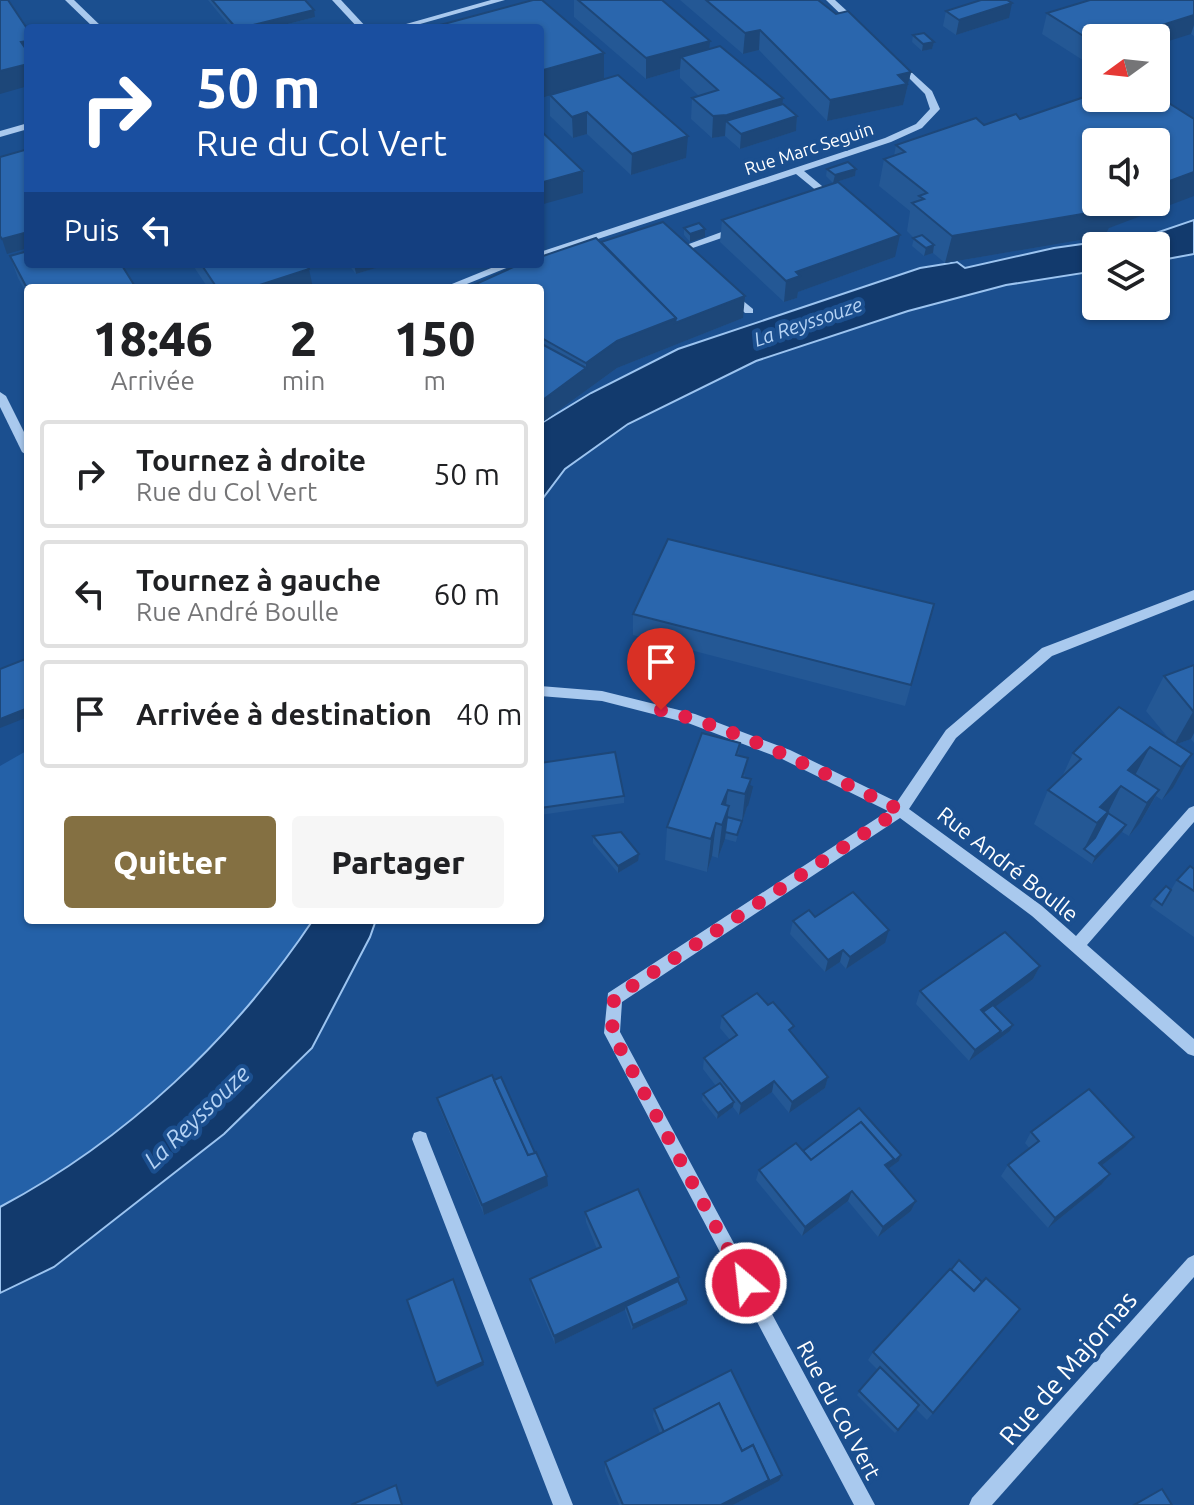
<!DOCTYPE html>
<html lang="fr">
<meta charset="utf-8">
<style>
:root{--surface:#fff;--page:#f6f6f6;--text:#202124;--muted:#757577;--line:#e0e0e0;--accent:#847042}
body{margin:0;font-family:Ubuntu,sans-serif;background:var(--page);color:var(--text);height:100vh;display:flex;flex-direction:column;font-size:30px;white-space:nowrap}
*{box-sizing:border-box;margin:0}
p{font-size:26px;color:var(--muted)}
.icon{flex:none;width:44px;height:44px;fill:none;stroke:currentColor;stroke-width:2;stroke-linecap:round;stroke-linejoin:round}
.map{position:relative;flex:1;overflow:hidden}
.side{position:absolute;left:24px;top:284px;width:520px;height:640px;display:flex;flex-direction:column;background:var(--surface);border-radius:8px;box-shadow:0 2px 6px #0004}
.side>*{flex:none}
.hud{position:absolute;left:24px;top:24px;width:520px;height:244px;border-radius:8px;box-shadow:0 2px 6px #0004;background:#1a4fa0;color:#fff;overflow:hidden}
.needle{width:52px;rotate:255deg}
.fabs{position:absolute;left:1082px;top:24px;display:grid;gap:16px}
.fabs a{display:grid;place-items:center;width:88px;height:88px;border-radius:8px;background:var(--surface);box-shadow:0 2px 6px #0004;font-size:40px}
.pin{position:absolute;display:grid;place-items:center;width:68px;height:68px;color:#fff;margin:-82px -34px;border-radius:50% 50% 50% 0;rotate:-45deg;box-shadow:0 0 8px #0007}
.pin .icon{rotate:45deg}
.me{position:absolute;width:88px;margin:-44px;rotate:332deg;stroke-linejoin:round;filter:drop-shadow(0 0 6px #0008)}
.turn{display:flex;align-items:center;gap:28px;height:168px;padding:0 40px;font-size:36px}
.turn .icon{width:104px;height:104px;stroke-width:2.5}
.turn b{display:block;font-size:56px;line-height:68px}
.then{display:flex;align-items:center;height:76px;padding:0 40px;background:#0003;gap:16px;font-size:30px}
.eta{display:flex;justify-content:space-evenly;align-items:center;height:136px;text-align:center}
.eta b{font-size:48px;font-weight:800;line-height:56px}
.button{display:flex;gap:16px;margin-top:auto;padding:16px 40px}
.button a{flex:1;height:92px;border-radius:8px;background:var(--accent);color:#fff;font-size:32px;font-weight:800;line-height:92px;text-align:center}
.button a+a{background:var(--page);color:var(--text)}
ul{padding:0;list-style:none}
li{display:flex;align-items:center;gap:24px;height:108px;margin:0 16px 12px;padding:0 24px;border:4px solid var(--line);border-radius:8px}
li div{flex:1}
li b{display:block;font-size:30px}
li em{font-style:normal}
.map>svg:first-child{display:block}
.green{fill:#2461a8}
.water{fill:#123a6d;stroke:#9cc4f0;stroke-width:2}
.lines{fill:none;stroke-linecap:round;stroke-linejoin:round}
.minor{fill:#a9c9ee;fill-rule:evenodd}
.wall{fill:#245895}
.shaded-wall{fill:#1d4779}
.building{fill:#2a66ad;stroke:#1d4779;stroke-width:2}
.route{stroke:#e11d48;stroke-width:14;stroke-dasharray:0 25.2}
.labels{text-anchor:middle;stroke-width:8;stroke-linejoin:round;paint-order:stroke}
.far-street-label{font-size:18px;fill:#fff;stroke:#1b4f8f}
.far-water-label{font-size:20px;font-style:italic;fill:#b5d3f5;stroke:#1b4f8f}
.street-label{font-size:22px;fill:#fff;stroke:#1b4f8f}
.water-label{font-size:24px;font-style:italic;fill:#b5d3f5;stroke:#1b4f8f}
.near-street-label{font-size:26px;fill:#fff;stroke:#1b4f8f}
</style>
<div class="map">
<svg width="1194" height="1505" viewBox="0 0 1194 1505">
<rect width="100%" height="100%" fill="#1b4f8f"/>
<!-- green -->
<path class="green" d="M28,750V920H313C234,1038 126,1140 0,1207V766Z"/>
<!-- water -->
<g class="water">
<path d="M1194,220V254L1156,261V246H1096V271L1006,285L908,311L756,361L628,424L565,469L540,502V424L591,393L678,349L920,268L957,262L965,268L1054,248L1153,234Z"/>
<path d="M313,920H376L370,937L312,1048L224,1134L54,1267L0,1293V1207C126,1140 234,1038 313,920Z"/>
</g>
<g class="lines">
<!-- minor -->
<g class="minor">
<path d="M65,0H74L103,28H94Z"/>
<path d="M332,0H341L367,28H358Z"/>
<path d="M491,0H505L406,28H392Z"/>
<path d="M826,0H835L859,22V26H853Z"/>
<path d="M898,60L932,91L940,109L922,128L891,142L804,171L828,191L829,197L822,203H816L814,201L819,196L818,192L796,174L540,258V252L885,138L916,124L930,109L925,94L894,63Z"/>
<path d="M28,123V129L0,137V131Z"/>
<path d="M735,227L739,228V232L687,250L678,248Z"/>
<path d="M501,264H516L457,288H442Z"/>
<path d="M730,290L753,309V313H745L726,295V291Z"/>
<path d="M0,392L6,396L28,440V456L22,452L0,407Z"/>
<path d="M1194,590V600L1052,656L956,738L909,809L1042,906L1076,936L1189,808L1194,806V822L1087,945L1194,1039V1056L1188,1054L1032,916L900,818L622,1002L620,1032L875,1505H854L604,1033L608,993L888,811L780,758L688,723L602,701L540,696V686L602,691L695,714L790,750L897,802L946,730L1042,648Z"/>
<path d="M420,1131L426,1133L428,1139L573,1505H553L412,1139L414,1133Z"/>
<path d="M1194,1255V1277L992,1505H969L972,1498L1188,1258Z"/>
</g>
</g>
<!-- wall -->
<g class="wall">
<path d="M208,0H305L315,17L272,28H231Z"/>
<path d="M533,0L604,79L686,158L631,175L587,134L573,138L550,116V96L540,97V28Z"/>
<path d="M574,0H662L709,49L797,116L796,131L740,149L725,136L712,138L691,119L692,98L699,96L680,78V69L646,79L574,17Z"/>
<path d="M680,0H818L911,72L903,105L827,121L759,50L743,54Z"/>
<path d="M1194,0V36L1191,34L1096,38V65L1092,66L1042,34L1047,13Z"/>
<path d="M946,11L1009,18L956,35L943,26Z"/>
<path d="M913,35L934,42L932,49L922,51L912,42Z"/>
<path d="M896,145L1109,228L1107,232L1092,238L945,263L933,253L924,256L912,246L914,238L907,231L910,211L879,186L884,159L894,156Z"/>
<path d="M827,169H856L855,176L833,183L826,176Z"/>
<path d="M722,220L895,257L798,292L797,298L784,302L720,242Z"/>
<path d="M684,228L705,237L690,242L684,235Z"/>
<path d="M601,242L743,318L617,368L540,424V288Z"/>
<path d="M10,256L28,288V296L18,278Z"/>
<path d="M192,264H306L313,288H208Z"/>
<path d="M348,264H389L356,274Z"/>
<path d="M934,604L905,706L633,635V614Z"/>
<path d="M1194,665V743L1191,739L1177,744L1192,754L1173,788L1162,800L1156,796L1140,823L1129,836L1122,832L1092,864L1034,824L1048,790L1062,777L1073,753L1170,740L1146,711L1164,676Z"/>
<path d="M740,743L738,756L751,794L736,842L725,839L718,858L712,856L707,872L665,860L667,827Z"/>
<path d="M540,763L624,796V803L540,815Z"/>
<path d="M593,836L638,861L618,873L593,843Z"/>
<path d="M1194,869V937L1150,906L1154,899L1171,890L1177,880Z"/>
<path d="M815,917L885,943L846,969L840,962L825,972L790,934L793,921Z"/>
<path d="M1040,966L1033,979L995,1007L1013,1025L1010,1031L969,1061L916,1004L920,991Z"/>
<path d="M722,1016L792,1034L828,1077L825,1088L789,1113L772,1092L739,1115L733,1107L717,1119L702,1100L703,1094L716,1086L703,1069L704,1058L730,1040L720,1028Z"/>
<path d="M437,1098L535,1153L548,1186L484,1215L440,1109Z"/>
<path d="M1031,1132L1125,1147L1101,1166V1185L1048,1228L1001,1176L1008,1165L1030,1149L1025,1143Z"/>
<path d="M803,1151L901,1155L899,1161L888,1169L916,1201L911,1211L878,1237L848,1201L802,1236L756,1180L759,1170Z"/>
<path d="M585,1212L678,1281L687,1304L632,1330L625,1310L555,1344L531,1288L530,1279L597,1249L586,1222Z"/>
<path d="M982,1282L1020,1309L927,1420L916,1409L895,1433L857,1395L878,1370L868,1360L873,1352Z"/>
<path d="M654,1409L779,1481L733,1505H619L605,1471V1462L660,1433L653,1416Z"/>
</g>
<!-- shaded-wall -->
<g class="shaded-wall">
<path d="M1012,3L1009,18L956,35L959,20Z"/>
<path d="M314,10L315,17L272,28H241Z"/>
<path d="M1194,15V25L1191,34L1156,45V38H1121Z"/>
<path d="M760,30L759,50L743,54L745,33Z"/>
<path d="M28,41V62L21,42Z"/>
<path d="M710,41L708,61L681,57L680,69L646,79V58Z"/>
<path d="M934,42L932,49L922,51L923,44Z"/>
<path d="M604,53V80L541,98L540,71Z"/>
<path d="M28,64V86L0,94V71Z"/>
<path d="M911,72L903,105L827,121L830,100L898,75Z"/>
<path d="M783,98L781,119L726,121L725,136L712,138L713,116Z"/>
<path d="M587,112V134L573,138L572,117Z"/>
<path d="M797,116L796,131L740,149L741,134Z"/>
<path d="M688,136L686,158L631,175L632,154Z"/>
<path d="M856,169L855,176L833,183L835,175Z"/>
<path d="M583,171V193L540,205V183Z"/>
<path d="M1194,172V196L1109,228L1107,232L1092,238L945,263L952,236L1113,202H1156V186Z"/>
<path d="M705,229V237L690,242V234Z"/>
<path d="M28,232V248L7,254L2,239Z"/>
<path d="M900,235L895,257L798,292L797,298L784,302L786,281L796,272Z"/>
<path d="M934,245L933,253L924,256L926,248Z"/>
<path d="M354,264H389L356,274Z"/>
<path d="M309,269L313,288H250Z"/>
<path d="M745,296L743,318L617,368L540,424V402L586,368V363L617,341L676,318Z"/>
<path d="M28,708V717L0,728V719Z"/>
<path d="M1194,710V733L1191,739L1174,745Z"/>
<path d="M1150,747L1132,781L1121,786L1092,845L1084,849L1097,823L1100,807L1128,770Z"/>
<path d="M1192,754L1173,788L1162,800L1181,767Z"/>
<path d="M751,779L747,806L752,787L751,794L736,842L742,821L745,794Z"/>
<path d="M728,790L724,820L729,806L725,839L718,858L722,825V804Z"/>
<path d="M1159,790L1140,823L1129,836L1147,803Z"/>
<path d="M716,823L712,856L707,872L711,839Z"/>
<path d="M1126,825L1122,832L1092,864L1095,857Z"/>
<path d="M639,854L638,861L618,873V866Z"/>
<path d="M889,930L885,943L846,969L850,957Z"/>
<path d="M843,950L840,962L825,972L828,960Z"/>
<path d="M1040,966L1033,979L980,1018L981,1010Z"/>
<path d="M1013,1025L1010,1031L969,1061L975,1050L1001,1031Z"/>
<path d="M828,1077L825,1088L789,1113L792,1102Z"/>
<path d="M774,1081L772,1092L739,1115L741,1104Z"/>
<path d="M734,1102L733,1107L717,1119L718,1113Z"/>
<path d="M1134,1137L1125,1147L1091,1174L1099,1163Z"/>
<path d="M901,1155L899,1161L880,1175L885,1165Z"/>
<path d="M1110,1174L1101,1185L1048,1228L1055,1218Z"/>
<path d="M547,1176L548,1186L484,1215L482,1205Z"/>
<path d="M852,1191L848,1201L802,1236L805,1227Z"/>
<path d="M916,1201L911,1211L878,1237L883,1227Z"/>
<path d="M679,1277L678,1286L626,1306L625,1310L555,1344L554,1336Z"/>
<path d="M687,1300V1304L632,1330L633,1325Z"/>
<path d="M483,1362L484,1365L437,1387L436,1383Z"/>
<path d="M782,1475L779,1481L733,1505H721L769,1480Z"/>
</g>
<!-- building -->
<g class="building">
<path d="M0,0H8L28,30V41L21,42L28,52V64L0,71Z"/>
<path d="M212,0H305L314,10L241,28H236Z"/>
<path d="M533,0H542L604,53L540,71V28H429Z"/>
<path d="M578,0H662L710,41L646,58Z"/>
<path d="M706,0H818L836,14L848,11L911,72L898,75L907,84L830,100L760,30L745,33Z"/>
<path d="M981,0H1007L1012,3L959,20L946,11Z"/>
<path d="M1090,0H1194V15L1121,38H1096V44L1047,13Z"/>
<path d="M924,33L934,42L923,44L913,35Z"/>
<path d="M720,46L783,98L727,115L713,116L692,98L718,90L681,57Z"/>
<path d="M618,75L688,136L632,154L587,112L572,117L550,95Z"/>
<path d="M1096,93V98H1156V95L1194,119V172L1156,186V142H1096V202H1113L1116,205L1100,211L952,236L912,203L924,199L919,196L927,193L884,159L905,152L896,145L976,118L984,125L1016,114L1020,119Z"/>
<path d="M783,104L797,116L741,134L726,121Z"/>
<path d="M540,130L583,171L540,183Z"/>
<path d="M28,149V232L2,239L0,236V157Z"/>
<path d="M848,162L856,169L835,175L827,169Z"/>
<path d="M838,182L900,235L796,272L800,276L786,281L722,220Z"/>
<path d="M663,222L745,296L675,323L676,318L601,242Z"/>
<path d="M699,223L705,229L690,234L684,228Z"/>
<path d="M922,235L934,245L926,248L913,238Z"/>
<path d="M596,238L676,318L617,341L586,363L540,337V288H467L520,264H540V257Z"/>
<path d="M28,251V264H121L136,288H28V290L10,256Z"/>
<path d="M201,264H306L309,269L250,288H217Z"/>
<path d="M540,343L586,368L540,402Z"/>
<path d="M668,539L934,604L911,685L633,614Z"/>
<path d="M28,658V708L0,719V669Z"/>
<path d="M1194,665V710L1193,711L1164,676Z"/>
<path d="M1119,707L1192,754L1181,767L1150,747L1128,770L1159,790L1147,803L1121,786L1100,807L1108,812L1097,823L1048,790L1081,759L1073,753Z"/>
<path d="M702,733L740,743L736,755L748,758L742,777L751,779L745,794L728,790L722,804L729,806L722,825L716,823L711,839L667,827Z"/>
<path d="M615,752L624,796L540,808V763Z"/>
<path d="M750,786L752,787L747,806Z"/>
<path d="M1108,813L1126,825L1095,857L1084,849L1095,838Z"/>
<path d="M727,817L742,821L737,835L725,832Z"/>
<path d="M621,832L639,854L618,866L593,836Z"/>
<path d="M1190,866L1194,869V891L1177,880Z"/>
<path d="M1166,886L1171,890L1162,905L1154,899Z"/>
<path d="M853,892L889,930L850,957L843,950L828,960L793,921L809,910L815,917Z"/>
<path d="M1005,932L1040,966L981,1010L1001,1031L975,1050L920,991Z"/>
<path d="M757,993L768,1005L773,1002L794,1026L789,1030L828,1077L792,1102L774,1081L741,1104L704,1058L737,1035L722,1016Z"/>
<path d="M993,1005L1013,1025L998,1036L1001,1031L983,1012Z"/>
<path d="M492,1075L528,1155L536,1152L547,1176L482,1205L437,1098Z"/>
<path d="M501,1077L535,1153L528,1155L494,1080Z"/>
<path d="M720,1083L734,1102L718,1113L703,1094Z"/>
<path d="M1089,1089L1134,1137L1099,1163L1110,1174L1055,1218L1008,1165L1039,1141L1031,1132Z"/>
<path d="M859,1108L901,1155L891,1164L894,1159L861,1122L811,1160L803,1151Z"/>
<path d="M861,1122L894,1159L885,1165L916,1201L883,1227L852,1191L805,1227L759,1170L796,1143L811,1160Z"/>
<path d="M638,1189L679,1277L554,1336L530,1279L601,1247L585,1212Z"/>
<path d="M959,1260L982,1282L974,1291L951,1270Z"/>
<path d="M950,1269L974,1291L986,1278L1020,1309L933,1413L873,1352Z"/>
<path d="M453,1279L483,1362L436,1383L407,1300Z"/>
<path d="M678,1281L687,1300L633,1325L626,1306Z"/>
<path d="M880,1367L919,1405L898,1430L859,1391Z"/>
<path d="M731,1370L782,1475L768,1482L769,1480L753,1445L742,1451L719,1403L664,1432L654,1409Z"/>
<path d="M719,1403L742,1451L753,1445L769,1480L721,1505H623L605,1462Z"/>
<path d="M396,1485L402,1505H351Z"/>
<path d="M1162,1489L1172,1505H1134Z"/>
</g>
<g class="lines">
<!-- route -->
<path class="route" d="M661,710C745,731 822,773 900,810L614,998L612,1033L746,1283"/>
</g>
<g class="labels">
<!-- far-street labels -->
<g class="far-street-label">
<text transform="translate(809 149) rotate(-18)" y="6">Rue Marc Seguin</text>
</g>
<!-- far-water labels -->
<g class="far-water-label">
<text transform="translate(808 322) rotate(-19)" y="7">La Reyssouze</text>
</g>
<!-- street labels -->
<g class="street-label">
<text transform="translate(1008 864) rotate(38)" y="8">Rue André Boulle</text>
<text transform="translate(839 1410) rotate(62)" y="8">Rue du Col Vert</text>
</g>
<!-- water labels -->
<g class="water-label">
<text transform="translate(197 1117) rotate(-44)" y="8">La Reyssouze</text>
</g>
<!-- near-street labels -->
<g class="near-street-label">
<text transform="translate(1068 1368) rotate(-49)" y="9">Rue de Majornas</text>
</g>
</g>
</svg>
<div class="fabs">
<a><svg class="needle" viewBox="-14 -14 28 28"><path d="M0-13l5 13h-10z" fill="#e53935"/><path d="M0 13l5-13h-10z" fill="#757577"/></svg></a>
<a><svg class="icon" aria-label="sound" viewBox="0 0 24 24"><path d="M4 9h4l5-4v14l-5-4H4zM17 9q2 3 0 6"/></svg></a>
<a><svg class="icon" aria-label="layers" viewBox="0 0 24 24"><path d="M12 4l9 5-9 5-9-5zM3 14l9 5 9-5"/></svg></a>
</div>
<div class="pin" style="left:661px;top:710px;background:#d93025"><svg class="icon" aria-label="arrive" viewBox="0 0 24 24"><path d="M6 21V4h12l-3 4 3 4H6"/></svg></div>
<svg class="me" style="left:746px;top:1283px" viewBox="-20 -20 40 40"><circle r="17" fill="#e11d48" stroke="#fff" stroke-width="3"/><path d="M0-11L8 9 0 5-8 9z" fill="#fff"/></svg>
<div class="hud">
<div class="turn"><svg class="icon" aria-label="right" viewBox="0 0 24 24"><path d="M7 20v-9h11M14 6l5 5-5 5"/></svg><div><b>50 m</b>Rue du Col Vert</div></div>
<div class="then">Puis<svg class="icon" aria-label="left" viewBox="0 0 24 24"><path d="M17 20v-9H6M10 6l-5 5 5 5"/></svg></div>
</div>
<section class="side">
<div class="eta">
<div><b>18:46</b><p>Arrivée</p></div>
<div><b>2</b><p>min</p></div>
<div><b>150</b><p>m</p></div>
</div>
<ul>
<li><svg class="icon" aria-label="right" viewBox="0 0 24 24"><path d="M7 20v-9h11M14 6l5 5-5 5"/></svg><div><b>Tournez à droite</b><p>Rue du Col Vert</p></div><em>50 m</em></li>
<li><svg class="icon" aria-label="left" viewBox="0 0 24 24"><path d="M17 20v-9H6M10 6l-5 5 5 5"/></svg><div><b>Tournez à gauche</b><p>Rue André Boulle</p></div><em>60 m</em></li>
<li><svg class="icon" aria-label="arrive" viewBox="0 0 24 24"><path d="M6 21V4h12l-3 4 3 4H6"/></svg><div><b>Arrivée à destination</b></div><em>40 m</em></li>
</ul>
<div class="button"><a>Quitter</a><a>Partager</a></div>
</section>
</div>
